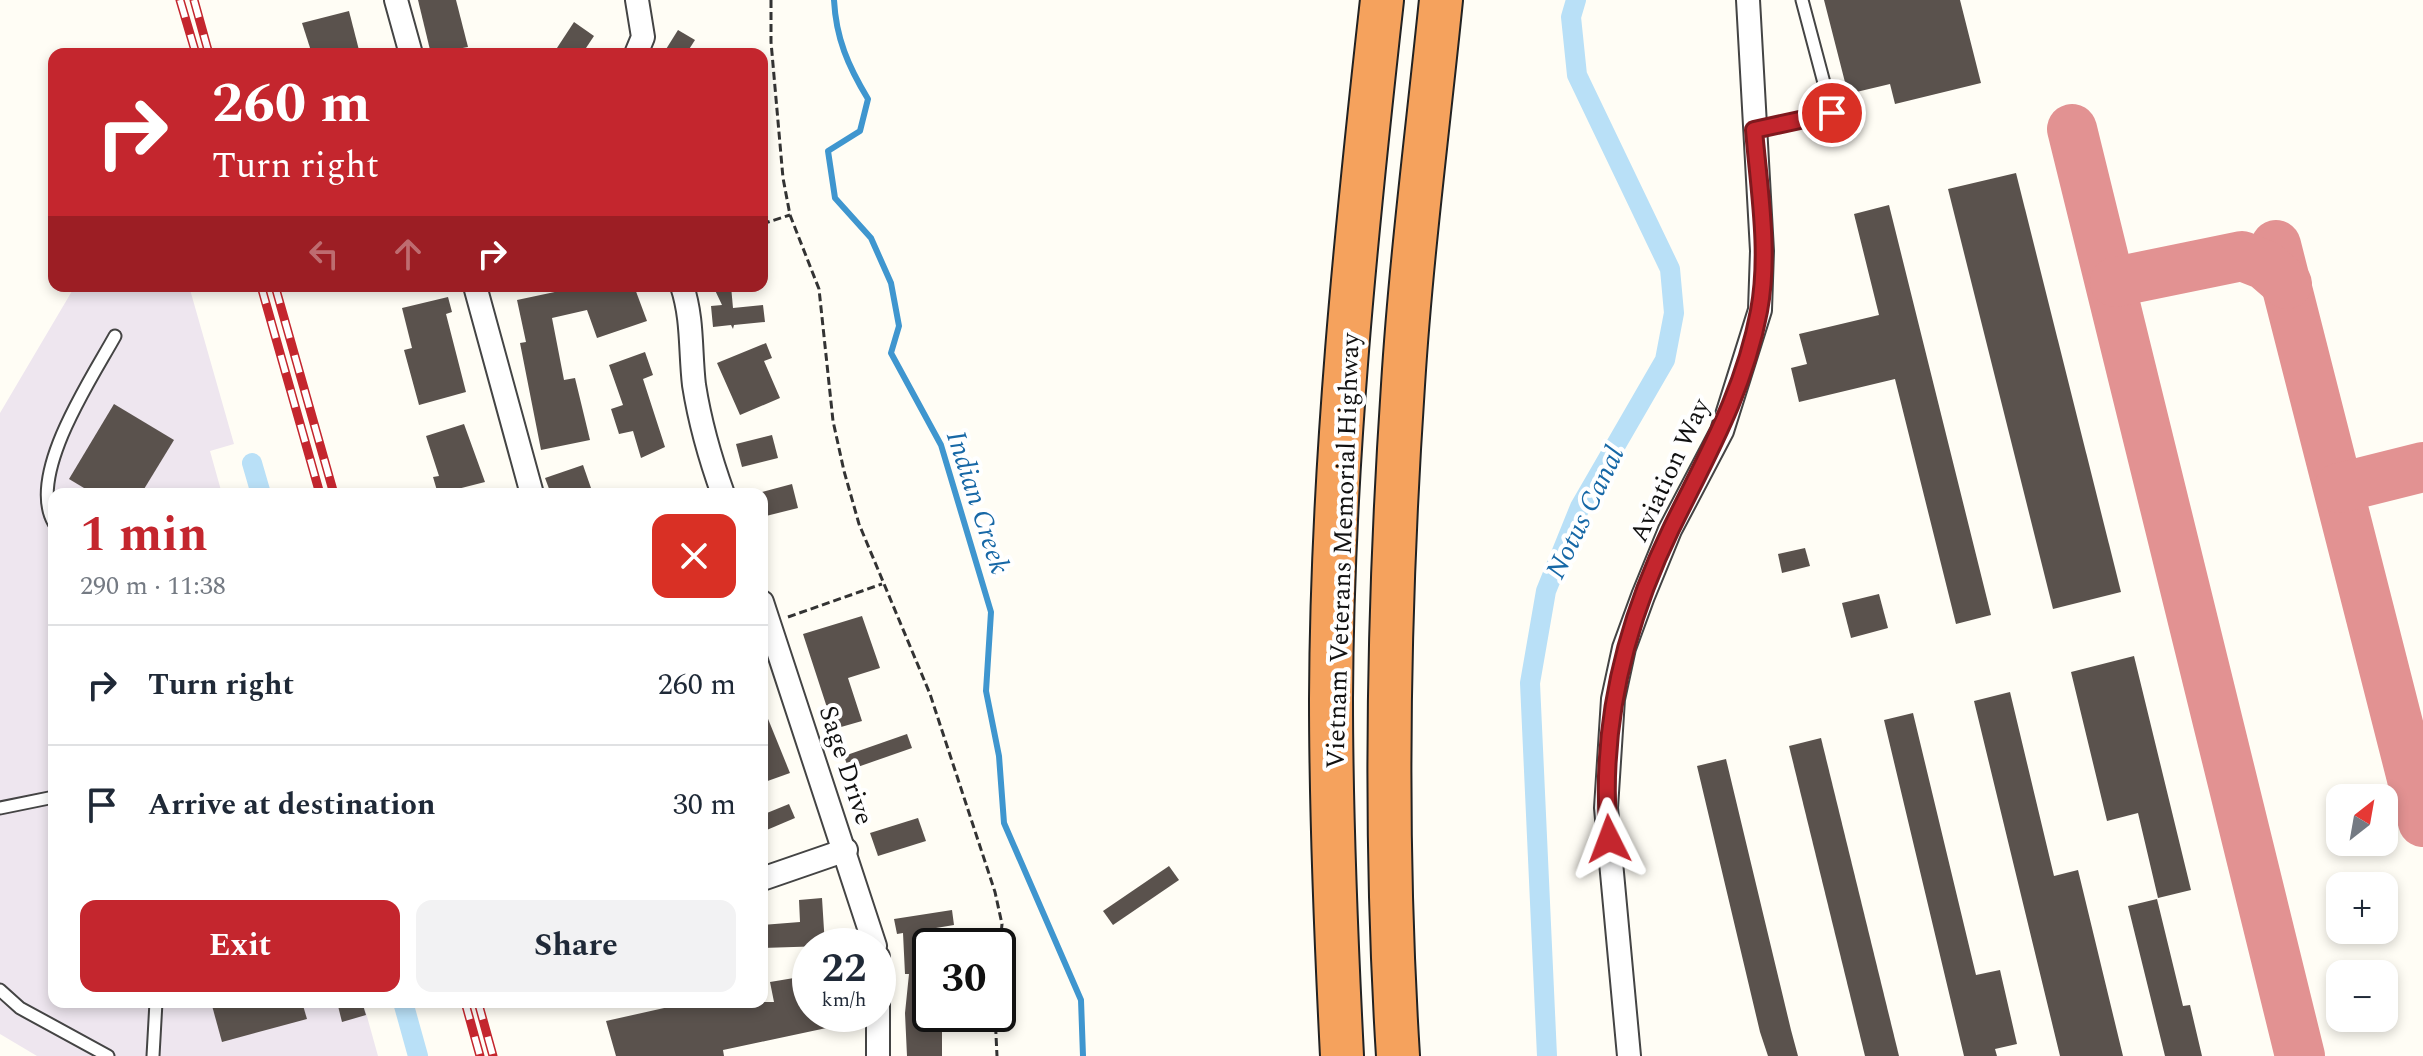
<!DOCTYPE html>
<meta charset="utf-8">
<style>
:root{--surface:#fff;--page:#f2f2f3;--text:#1f2937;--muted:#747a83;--line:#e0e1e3;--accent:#c4262e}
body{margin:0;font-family:Spectral,serif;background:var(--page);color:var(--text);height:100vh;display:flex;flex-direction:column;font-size:30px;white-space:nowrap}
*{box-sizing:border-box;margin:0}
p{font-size:26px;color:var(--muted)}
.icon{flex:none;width:44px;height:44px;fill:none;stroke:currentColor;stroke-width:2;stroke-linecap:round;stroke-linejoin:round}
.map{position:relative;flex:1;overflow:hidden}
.side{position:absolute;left:48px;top:488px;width:720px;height:520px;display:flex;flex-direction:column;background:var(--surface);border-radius:16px;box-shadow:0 4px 12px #0003}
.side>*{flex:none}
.hud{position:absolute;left:48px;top:48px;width:720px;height:244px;border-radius:16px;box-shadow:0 4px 12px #0003;background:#c4262e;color:#fff;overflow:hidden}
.needle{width:52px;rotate:31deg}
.controls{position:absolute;left:2326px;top:784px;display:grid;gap:16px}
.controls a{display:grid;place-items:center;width:72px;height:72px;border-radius:16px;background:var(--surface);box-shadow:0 4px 12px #0003;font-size:40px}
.speed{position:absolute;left:792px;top:928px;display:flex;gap:16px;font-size:40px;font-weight:700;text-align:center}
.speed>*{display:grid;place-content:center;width:104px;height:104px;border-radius:50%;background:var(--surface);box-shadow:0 4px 12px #0003;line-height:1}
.speed small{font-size:20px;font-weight:400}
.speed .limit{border:4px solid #111;border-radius:12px;background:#fff;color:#111}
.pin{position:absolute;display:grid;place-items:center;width:68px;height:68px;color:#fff;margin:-34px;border:4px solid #fff;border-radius:50%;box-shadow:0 2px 8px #0007}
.me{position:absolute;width:88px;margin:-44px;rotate:357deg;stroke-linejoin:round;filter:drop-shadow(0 0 6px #0008)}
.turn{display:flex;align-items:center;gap:28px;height:168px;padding:0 32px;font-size:36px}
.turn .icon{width:104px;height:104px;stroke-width:2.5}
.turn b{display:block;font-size:56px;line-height:68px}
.lanes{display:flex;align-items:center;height:76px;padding:0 32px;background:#0003;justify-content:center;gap:40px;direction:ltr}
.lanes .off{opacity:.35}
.round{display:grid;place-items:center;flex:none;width:84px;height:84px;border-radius:16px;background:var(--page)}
.summary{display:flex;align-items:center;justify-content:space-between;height:136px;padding:0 32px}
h1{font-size:48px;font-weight:700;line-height:60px;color:var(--accent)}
.button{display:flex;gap:16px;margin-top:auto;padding:16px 32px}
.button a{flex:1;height:92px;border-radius:16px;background:var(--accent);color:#fff;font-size:32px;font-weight:700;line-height:92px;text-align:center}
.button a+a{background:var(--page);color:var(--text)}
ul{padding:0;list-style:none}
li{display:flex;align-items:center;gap:24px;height:120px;padding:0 32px;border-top:2px solid var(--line)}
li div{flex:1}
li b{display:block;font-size:30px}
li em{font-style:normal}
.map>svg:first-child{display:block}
.industrial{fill:#eee6ef}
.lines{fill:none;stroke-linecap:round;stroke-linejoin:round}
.stream{stroke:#3f96cf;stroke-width:6}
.canal{stroke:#b9e0f7;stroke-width:20}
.taxiway{stroke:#e29292;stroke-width:50}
.building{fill:#5a524d}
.service-casing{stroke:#444;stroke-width:15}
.minor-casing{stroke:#444;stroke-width:26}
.motorway-casing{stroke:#222;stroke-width:46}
.path{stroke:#333;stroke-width:3;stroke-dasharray:8 4;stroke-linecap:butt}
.service{stroke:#fff;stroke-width:11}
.minor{stroke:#fff;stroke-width:22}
.motorway{stroke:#f5a25d;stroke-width:42}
.rail-casing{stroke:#c4262e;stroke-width:9}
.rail{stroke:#fff;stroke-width:6;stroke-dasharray:18;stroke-linecap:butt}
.route-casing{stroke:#7f191e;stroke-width:20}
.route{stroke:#c4262e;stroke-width:14}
.labels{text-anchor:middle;stroke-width:8;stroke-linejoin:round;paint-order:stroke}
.street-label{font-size:26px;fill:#111;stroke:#fff}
.water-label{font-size:28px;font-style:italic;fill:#1768a6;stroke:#fff}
</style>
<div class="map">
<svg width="2423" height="1056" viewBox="0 0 2423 1056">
<rect width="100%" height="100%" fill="#fffdf5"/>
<!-- industrial -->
<path class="industrial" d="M75,286H189L234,444L210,451L222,494H54V1002H363L378,1056H37L0,1034V413Z"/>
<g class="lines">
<!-- stream -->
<path class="stream" d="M834,0C836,38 848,66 868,99L860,131L828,151L835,198L871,238L891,283L899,326L891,353L941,445L991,612L986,691L999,756L1004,823L1081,1000L1083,1056"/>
<!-- canal -->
<g class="canal">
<path d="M252,463L261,494"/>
<path d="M403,1002L418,1056"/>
<path d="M1547,1056L1530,683L1546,591L1580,507L1665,360L1674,313L1670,269L1577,75L1571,17L1576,0"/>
</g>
<!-- taxiway -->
<g class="taxiway">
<path d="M2072,129L2300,1056"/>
<path d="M2276,245L2423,822"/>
<path d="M2115,282L2242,256L2265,265L2287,284"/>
<path d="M2339,488L2423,467"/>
</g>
</g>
<!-- building -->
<g class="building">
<path d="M418,0H456L468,47L431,54Z"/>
<path d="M1824,0H1960L1981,83L1895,104L1890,84L1848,94Z"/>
<path d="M349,11L360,54H312L302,23Z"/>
<path d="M574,22L594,36L582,54H553Z"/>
<path d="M678,30L695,40L686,54H663Z"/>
<path d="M2016,173L2121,592L2053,609L1948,189Z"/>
<path d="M1889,205L1991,615L1956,624L1895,379L1799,402L1791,368L1807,364L1799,334L1879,315L1854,214Z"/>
<path d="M583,286H634L647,321L597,338L587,310L552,318L564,380L575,378L590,440L541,450L520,343L526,342L517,300Z"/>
<path d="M713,286H731L733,308L763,305L765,322L734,325L733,329L731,325L713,327L711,306L722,305Z"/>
<path d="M448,297L452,312L446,314L466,392L419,405L404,350L412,348L402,308Z"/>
<path d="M766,343L772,358L764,361L780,398L740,415L717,363Z"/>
<path d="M645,352L653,375L643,379L665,447L641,458L633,431L619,434L611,409L623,405L609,365Z"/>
<path d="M114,404L174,440L141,494H94L69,479Z"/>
<path d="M464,424L485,482L438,494L433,477L439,476L426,436Z"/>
<path d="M772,435L778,458L742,467L736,444Z"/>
<path d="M583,465L591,488L574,494H551L545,478Z"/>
<path d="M792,484L798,508L762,517V492Z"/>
<path d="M1805,548L1810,566L1782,573L1778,554Z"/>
<path d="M1879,594L1888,628L1851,638L1842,603Z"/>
<path d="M862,616L880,668L848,678L862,721L834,729L803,634Z"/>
<path d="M2134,656L2191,890L2158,898L2138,813L2107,821L2071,672Z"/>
<path d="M2010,692L2054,876L2078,870L2123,1056H2060L1974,701Z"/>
<path d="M762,704L790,773L762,783Z"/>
<path d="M1913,713L1976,975L2000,970L2017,1044L1995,1049L1997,1056H1964L1884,720Z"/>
<path d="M907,734L912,748L849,770L844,756Z"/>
<path d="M1821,738L1899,1056H1865L1789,746Z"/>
<path d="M1726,759L1791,1030L1798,1056H1768L1760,1032L1697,766Z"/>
<path d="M789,804L795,818L762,832V815Z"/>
<path d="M918,818L926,841L878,856L870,833Z"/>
<path d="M1169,866L1179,880L1113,925L1103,911Z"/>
<path d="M822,898L825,946L762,948V925L800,922L799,900Z"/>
<path d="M2157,899L2183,1006L2190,1005L2202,1056H2165L2128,906Z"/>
<path d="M952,910L954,925L930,929V1014H942V1056H907L905,1013L909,974H905L903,933L897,934L894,919Z"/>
<path d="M794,978L796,985L810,981V1014H864V1020L723,1050L724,1056H616L606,1021L691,1002H774L770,982Z"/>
<path d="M211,1002H302L307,1019L222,1042Z"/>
<path d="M337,1002H362L366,1015L342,1022Z"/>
</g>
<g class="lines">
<defs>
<g id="service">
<path d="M1754,130L1832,113L1802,0"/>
<path d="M54,523C26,475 92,378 115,336"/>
<path d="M0,808L54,797"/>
<path d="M0,990L20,1008L108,1056"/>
<path d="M153,1056L156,1002"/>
</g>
<g id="minor">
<path d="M396,0L411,54"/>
<path d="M636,54L643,37L637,0"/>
<path d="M475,286L532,494"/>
<path d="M682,286C693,319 690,351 694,385C700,423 710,458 723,494"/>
<path d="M762,602L875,946"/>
<path d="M762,879L846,850"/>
<path d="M878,1056V957"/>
<path d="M1629,1056L1606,808L1613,699L1624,648L1643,596L1670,530L1722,431L1760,310L1762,251L1748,0"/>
</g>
<g id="motorway">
<path d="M1342,1056C1336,937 1331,818 1331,699C1332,466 1356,232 1382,0"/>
<path d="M1398,1056C1384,833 1388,608 1403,385C1411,257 1428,128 1441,0"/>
</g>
</defs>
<!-- service casing -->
<use href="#service" class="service-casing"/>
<!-- minor casing -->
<use href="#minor" class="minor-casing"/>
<!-- motorway casing -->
<use href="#motorway" class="motorway-casing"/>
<!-- path -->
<g class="path">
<path d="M771,0V42L783,178L790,215L819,289L833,421L844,471L859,524L930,694L995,892L1002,924L998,967"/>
<path d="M762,224L790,215"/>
<path d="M788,617L882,584"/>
<path d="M995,1014L997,1056"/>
</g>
<!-- service -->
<use href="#service" class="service"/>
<!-- minor -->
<use href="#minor" class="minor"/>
<!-- motorway -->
<use href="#motorway" class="motorway"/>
<defs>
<g id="rail">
<path d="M180,0L196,54"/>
<path d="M194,0L209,54"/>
<path d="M261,286L320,494"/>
<path d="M275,286L334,494"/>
<path d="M465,1002L480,1056"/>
<path d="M478,1002L493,1056"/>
</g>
</defs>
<!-- rail casing -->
<use href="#rail" class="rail-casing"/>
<!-- rail -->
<use href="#rail" class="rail"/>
</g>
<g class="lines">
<defs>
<path id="route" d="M1609,839C1599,731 1624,626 1671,529C1706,457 1744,392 1759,311C1770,253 1759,189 1754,130L1832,113"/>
</defs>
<!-- route casing -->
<use href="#route" class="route-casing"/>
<!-- route -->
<use href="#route" class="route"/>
</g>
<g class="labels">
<!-- street labels -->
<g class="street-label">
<text transform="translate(1669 470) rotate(-65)" y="9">Aviation Way</text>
<text transform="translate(1342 551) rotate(-88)" y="9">Vietnam Veterans Memorial Highway</text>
<text transform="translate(847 765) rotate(72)" y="9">Sage Drive</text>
</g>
<!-- water labels -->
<g class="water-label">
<text transform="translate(979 502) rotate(72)" y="10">Indian Creek</text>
<text transform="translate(1584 512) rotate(-64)" y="10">Notus Canal</text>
</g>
</g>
</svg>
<div class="controls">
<a><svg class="needle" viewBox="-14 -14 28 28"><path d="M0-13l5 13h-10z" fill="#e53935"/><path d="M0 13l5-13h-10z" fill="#747a83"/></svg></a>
<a>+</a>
<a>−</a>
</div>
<div class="speed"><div>22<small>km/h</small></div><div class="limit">30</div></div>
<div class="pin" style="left:1832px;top:113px;background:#d93025"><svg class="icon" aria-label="arrive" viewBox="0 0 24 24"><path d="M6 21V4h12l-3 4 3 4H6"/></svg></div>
<svg class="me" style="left:1609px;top:839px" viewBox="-20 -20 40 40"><path d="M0-17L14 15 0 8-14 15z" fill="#c4262e" stroke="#fff" stroke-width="4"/></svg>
<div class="hud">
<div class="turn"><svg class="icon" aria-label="right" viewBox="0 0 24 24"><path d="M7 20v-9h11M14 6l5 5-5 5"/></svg><div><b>260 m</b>Turn right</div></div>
<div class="lanes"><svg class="icon off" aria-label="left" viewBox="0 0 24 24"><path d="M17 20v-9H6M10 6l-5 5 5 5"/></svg><svg class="icon off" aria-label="ahead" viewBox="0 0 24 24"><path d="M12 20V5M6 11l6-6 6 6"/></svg><svg class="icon" aria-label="right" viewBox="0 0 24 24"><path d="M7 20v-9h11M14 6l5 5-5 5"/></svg></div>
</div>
<section class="side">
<div class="summary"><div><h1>1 min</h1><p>290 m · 11:38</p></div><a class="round" style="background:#d93025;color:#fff"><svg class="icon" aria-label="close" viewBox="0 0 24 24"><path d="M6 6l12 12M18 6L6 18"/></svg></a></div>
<ul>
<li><svg class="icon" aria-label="right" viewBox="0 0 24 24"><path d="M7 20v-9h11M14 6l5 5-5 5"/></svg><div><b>Turn right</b></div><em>260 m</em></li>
<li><svg class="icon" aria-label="arrive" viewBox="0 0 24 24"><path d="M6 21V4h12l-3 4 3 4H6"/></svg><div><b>Arrive at destination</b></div><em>30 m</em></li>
</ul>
<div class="button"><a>Exit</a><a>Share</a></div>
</section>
</div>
